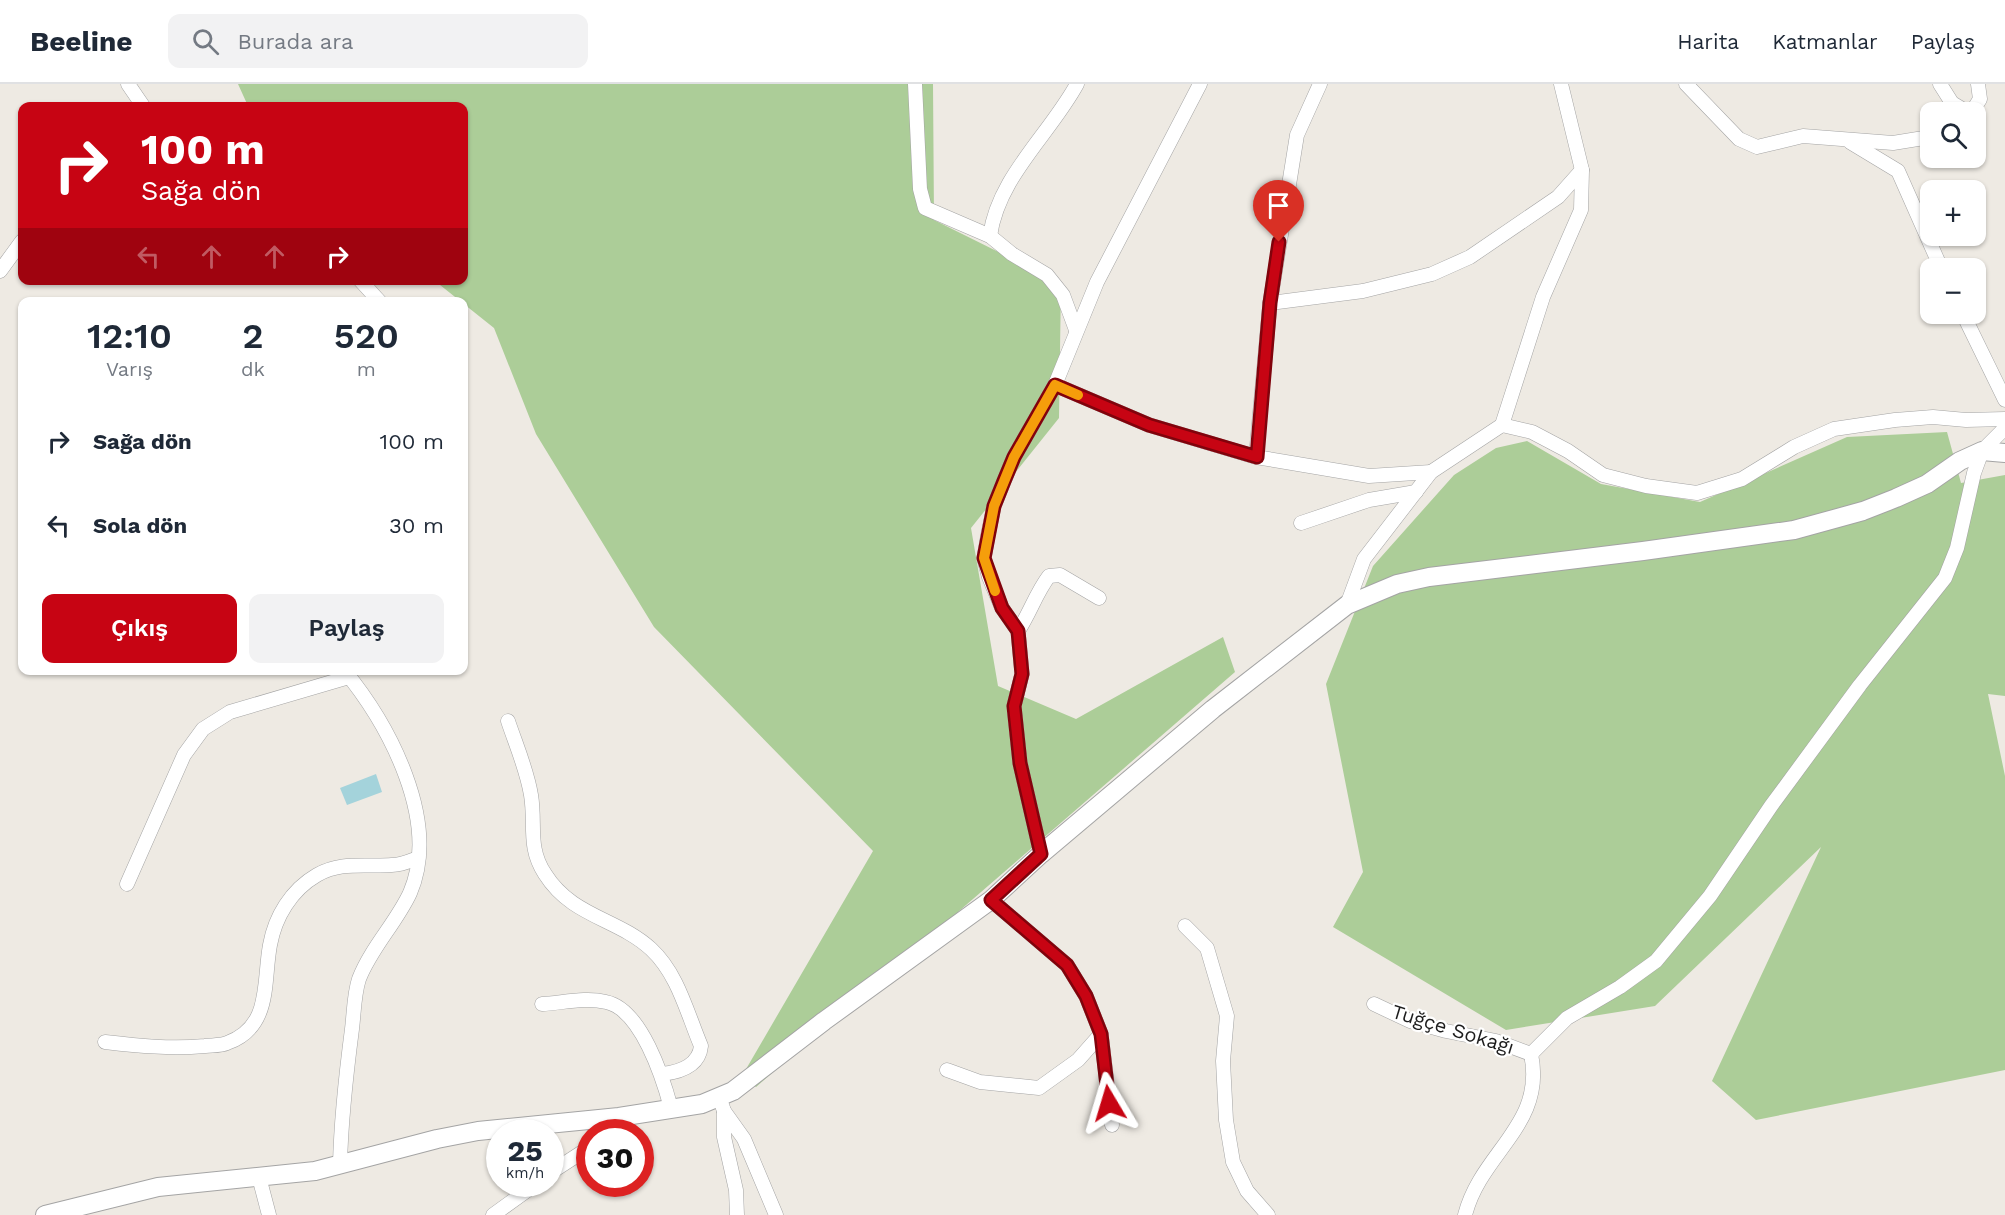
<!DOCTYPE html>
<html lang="tr">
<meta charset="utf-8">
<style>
:root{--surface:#fff;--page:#f2f2f3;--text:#1f2937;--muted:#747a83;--line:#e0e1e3;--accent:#c70413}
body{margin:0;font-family:"Work Sans",sans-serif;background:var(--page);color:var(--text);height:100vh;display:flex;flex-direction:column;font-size:22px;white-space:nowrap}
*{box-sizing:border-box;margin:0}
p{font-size:20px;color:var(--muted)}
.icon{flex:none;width:33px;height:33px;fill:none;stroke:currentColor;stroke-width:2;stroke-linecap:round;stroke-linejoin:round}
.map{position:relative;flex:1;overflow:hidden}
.sheet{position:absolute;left:18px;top:213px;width:450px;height:378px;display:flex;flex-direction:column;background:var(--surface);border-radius:12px;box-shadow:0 2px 4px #0004}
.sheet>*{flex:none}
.guide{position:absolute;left:18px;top:18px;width:450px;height:183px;border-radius:12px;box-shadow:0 2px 4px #0004;background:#c70413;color:#fff;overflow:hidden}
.buttons{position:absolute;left:1920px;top:18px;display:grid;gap:12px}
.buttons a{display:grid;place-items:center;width:66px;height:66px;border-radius:12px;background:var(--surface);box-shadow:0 2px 4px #0004;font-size:30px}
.speed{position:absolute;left:486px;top:1035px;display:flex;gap:12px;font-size:30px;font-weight:700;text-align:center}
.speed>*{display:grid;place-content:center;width:78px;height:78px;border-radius:50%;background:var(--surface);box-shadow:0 2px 4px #0004;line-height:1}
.speed small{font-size:15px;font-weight:400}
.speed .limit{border:9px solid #d22;background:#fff;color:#111}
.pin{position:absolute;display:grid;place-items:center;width:51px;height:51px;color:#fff;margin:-62px -26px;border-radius:50% 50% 50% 0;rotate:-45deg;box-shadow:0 0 6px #0007}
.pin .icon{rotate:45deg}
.me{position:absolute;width:66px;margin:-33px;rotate:353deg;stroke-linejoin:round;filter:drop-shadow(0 0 4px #0008)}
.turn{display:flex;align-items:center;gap:21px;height:126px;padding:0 24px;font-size:27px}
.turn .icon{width:78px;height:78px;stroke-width:2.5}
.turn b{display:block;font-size:42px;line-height:51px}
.lanes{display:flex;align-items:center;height:57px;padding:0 24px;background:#0003;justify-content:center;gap:30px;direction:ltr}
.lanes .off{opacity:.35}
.eta{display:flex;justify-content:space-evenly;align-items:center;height:102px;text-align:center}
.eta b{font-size:36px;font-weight:600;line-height:42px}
.primary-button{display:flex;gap:12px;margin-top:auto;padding:12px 24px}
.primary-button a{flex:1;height:69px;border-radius:12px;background:var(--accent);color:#fff;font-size:24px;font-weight:600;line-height:69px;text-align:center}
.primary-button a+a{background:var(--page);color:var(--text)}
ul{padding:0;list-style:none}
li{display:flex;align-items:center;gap:18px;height:84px;padding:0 24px}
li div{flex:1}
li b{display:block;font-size:22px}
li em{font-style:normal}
header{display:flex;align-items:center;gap:36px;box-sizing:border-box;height:84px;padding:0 30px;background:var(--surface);border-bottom:2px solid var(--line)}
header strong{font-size:28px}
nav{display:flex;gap:33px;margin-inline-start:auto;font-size:21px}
.search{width:420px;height:54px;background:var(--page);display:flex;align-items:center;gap:15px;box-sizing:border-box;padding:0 21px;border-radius:12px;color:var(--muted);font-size:22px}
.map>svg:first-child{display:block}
.forest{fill:#accd98}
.water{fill:#a4d3db}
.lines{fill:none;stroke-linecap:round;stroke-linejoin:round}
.minor-casing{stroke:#a4a4a4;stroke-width:15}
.tertiary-casing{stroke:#a4a4a4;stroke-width:20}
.minor{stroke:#fff;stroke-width:14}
.tertiary{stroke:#fff;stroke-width:18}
.route-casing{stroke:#81030c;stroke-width:15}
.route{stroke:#c70413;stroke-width:10}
.slow{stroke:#f59e0b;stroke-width:10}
.labels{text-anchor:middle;stroke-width:4.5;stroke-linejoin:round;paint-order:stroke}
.street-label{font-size:20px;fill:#1d1d1d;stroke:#fff}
</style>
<header>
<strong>Beeline</strong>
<div class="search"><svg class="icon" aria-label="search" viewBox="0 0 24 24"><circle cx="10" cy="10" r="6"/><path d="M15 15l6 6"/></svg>Burada ara</div>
<nav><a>Harita</a><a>Katmanlar</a><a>Paylaş</a></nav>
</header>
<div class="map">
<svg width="2005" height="1131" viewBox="0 0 2005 1131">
<rect width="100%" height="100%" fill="#eeeae3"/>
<!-- forest -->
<g class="forest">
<path d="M238,0H933L934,136L1061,199L1059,334L971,444L998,602L1076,635L1223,553L1235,588L756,1003L742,992L873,767L654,543L536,350L494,244L435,197L464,196V22H248Z"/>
<path d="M1947,348L1961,399L2005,391V612L1988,610L2005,692V986L1756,1036L1712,997L1821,763L1655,922L1506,946L1333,843L1363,788L1326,600L1373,482L1454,391L1496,364L1527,357L1601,400L1700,418L1847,353Z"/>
</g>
<!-- water -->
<path class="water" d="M376,690L382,708L347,721L340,704Z"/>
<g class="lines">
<defs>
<g id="minor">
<path d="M128,0L143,22"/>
<path d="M915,0L920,105L925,124L990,152L1012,170L1047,191L1063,211L1076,246"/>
<path d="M1320,0L1297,51L1270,219L1363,207L1432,190L1470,173L1558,113L1582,86"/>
<path d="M1686,0L1739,55L1757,63L1803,52L1893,59L1930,53"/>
<path d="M1940,0L1952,19L1967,28"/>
<path d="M1972,28L1980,15L1978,0"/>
<path d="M1850,58L1898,87L1941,184"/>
<path d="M990,152C998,93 1050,50 1077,0"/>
<path d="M0,187L22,157"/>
<path d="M360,196L380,218"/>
<path d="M1963,230L2005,316"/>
<path d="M1055,301L1149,341L1256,373L1369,392L1431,388"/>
<path d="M1502,341L1532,348L1568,367L1603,391L1646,402L1697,409L1742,395L1794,363L1834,345L1895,336L1933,333L1966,336L2005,335"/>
<path d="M1256,373L1270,219"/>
<path d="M1301,439L1369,416L1416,408"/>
<path d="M1347,521L1364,475L1431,388L1502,341L1543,213L1581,126L1582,86L1561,0"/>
<path d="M1018,547C1030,529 1036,509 1049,492L1060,491L1099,514"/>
<path d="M508,637C516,661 527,686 531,711C536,740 527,763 545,790C572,833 617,834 651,865C678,890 687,929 701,962C699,982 680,988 662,990"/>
<path d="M1041,770L1020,679L1014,622L1022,590L1018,547L1002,524L989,493L984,474L988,451L994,422L1004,397L1014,373L1055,301L1097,198L1200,0"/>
<path d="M127,800L184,671L203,645L230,628L349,593"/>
<path d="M991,816L1067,881L1086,912L1101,950L1112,1041"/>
<path d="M1185,842L1207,864L1227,932L1223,977L1226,1036L1233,1078L1247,1107L1268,1131"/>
<path d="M542,920C562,919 586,913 606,918C641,925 663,994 671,1024"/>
<path d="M1374,920L1410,937L1446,947L1496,957L1531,970"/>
<path d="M105,958C139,962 171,965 205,962C212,961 220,962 227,959C272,943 263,898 270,861C275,833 291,806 317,791C341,777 365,783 392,781C401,781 410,777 418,774"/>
<path d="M1531,970L1567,934L1620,903L1656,877L1710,812L1771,722L1860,601L1945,494L1957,464L1974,389L1982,367L2005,344"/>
<path d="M947,986L980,998L1039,1004L1078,976L1101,950"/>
<path d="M720,1015L724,1027L744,1055L776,1131"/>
<path d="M724,1027V1053L736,1106L737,1131"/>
<path d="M612,1048L619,1033"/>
<path d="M340,1081C341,1035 346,991 352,945C354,929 354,910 359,895C371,864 396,839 410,809C441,737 389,641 344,586"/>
<path d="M550,1089L590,1063"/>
<path d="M259,1093L269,1131"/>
<path d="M493,1131L536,1100"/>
<path d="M1465,1131C1481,1068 1546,1041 1531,970"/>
</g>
<path id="tertiary" d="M45,1131L158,1103L315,1087L437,1055L478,1047L619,1033L702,1020L733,1007L824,937L991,816L1041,770L1213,625L1347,521L1397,500L1429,493L1643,467L1794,446L1863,427L1896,414L1927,400L1960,377L1982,367L2005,369"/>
</defs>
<!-- minor casing -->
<use href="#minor" class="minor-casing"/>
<!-- tertiary casing -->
<use href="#tertiary" class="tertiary-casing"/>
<!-- minor -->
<use href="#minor" class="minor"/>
<!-- tertiary -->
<use href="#tertiary" class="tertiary"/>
</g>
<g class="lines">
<defs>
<path id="route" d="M1109,1019L1101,950L1086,912L1067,881L991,816L1041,770L1020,679L1014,622L1022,590L1018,547L1002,524L984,474L994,422L1004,397L1014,373L1055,301L1149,341L1257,373L1270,219L1279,158"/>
</defs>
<!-- route casing -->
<use href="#route" class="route-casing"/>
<!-- route -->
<use href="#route" class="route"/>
<!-- slow -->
<path class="slow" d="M995,507L984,474L994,422L1014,373L1055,301L1078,311"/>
</g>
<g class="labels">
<!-- street labels -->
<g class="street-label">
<text transform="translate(1453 945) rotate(17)" y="7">Tuğçe Sokağı</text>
</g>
</g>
</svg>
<div class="buttons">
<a><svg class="icon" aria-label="search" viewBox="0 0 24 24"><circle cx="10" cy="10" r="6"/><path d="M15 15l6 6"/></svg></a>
<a>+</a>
<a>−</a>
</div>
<div class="speed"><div>25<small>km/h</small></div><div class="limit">30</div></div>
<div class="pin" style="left:1279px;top:158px;background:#d93025"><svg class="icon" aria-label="arrive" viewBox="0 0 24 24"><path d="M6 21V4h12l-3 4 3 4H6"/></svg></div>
<svg class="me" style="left:1109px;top:1019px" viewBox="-20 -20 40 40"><path d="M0-17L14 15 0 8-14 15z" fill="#c70413" stroke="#fff" stroke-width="4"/></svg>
<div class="guide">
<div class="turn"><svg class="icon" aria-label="right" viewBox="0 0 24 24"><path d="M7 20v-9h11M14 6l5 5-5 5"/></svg><div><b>100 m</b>Sağa dön</div></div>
<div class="lanes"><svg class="icon off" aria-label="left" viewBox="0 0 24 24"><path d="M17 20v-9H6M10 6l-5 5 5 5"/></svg><svg class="icon off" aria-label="ahead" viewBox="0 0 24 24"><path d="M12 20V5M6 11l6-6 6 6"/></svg><svg class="icon off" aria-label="ahead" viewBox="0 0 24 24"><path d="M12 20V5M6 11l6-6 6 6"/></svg><svg class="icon" aria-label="right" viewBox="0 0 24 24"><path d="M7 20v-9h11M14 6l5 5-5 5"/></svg></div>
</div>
<section class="sheet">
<div class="eta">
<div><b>12:10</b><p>Varış</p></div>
<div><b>2</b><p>dk</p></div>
<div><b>520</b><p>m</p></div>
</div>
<ul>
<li><svg class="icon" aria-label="right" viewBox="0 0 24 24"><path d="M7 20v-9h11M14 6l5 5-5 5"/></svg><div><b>Sağa dön</b></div><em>100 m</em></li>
<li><svg class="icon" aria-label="left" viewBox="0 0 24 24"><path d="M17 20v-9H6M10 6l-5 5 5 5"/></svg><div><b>Sola dön</b></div><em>30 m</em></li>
</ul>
<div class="primary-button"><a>Çıkış</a><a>Paylaş</a></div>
</section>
</div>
